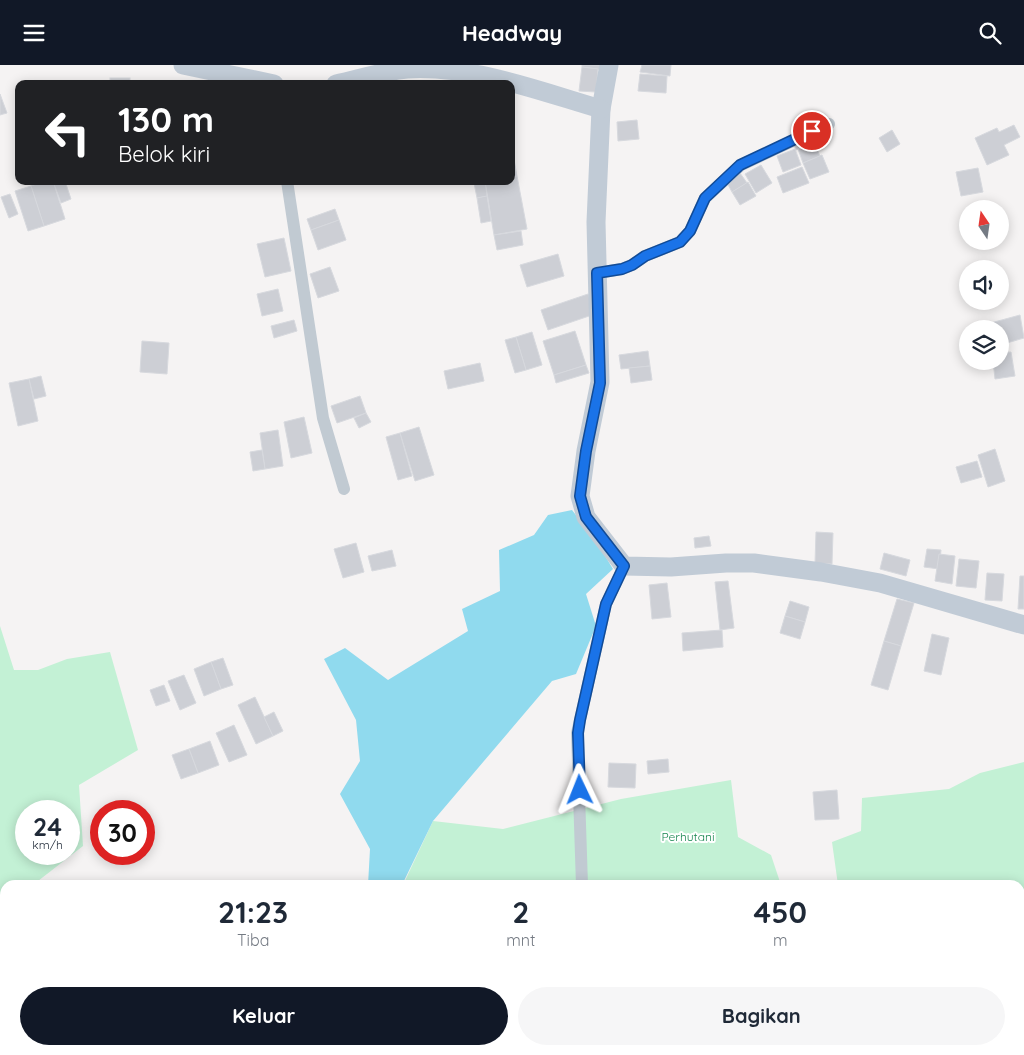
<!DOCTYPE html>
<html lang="id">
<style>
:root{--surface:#fff;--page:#f6f6f7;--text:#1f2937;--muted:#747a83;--accent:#111827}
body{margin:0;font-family:Quicksand,sans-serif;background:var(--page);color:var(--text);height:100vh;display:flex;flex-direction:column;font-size:19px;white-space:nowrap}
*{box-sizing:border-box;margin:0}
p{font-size:16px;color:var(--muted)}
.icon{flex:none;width:28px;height:28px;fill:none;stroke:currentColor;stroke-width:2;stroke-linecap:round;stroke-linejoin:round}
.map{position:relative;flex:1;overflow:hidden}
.details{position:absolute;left:0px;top:815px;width:1025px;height:175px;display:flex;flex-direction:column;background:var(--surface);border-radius:15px 15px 0 0;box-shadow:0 2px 12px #0003}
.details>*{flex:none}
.hud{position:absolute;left:15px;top:15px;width:500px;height:105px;border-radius:10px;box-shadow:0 2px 12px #0003;background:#202124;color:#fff;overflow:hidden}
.needle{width:32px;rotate:347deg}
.fabs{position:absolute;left:959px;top:135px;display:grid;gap:10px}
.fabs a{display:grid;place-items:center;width:50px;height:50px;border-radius:50%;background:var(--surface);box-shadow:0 2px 12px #0003;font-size:25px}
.speed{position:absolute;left:15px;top:735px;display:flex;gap:10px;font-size:25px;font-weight:700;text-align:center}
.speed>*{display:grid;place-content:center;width:65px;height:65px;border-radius:50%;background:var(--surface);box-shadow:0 2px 12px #0003;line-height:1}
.speed small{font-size:12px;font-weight:400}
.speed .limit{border:8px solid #d22;background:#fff;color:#111}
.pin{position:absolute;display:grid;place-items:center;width:42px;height:42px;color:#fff;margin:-21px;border:2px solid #fff;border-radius:50%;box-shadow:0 1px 5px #0007}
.me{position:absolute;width:55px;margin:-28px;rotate:358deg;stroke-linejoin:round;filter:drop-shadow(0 0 4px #0008)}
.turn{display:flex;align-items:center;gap:18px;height:105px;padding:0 20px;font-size:22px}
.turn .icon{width:65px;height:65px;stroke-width:2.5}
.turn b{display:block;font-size:35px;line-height:42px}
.eta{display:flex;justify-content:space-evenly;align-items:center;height:85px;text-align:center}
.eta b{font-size:30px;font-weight:800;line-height:35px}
.action{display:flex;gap:10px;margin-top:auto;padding:10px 20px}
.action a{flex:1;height:58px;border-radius:30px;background:var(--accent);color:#fff;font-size:20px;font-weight:800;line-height:58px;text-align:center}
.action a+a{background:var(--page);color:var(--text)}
header{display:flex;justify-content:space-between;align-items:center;height:65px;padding:0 20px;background:var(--accent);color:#fff;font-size:22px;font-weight:800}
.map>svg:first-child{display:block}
.green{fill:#c3f1d5;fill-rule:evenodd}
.water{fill:#90daee}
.building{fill:#cdcfd5;stroke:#d7d9de}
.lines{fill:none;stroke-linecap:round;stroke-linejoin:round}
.street{stroke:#c1cad2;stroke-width:12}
.secondary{stroke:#c1cbd6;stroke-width:19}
.route-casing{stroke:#114b97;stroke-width:12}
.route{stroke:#1a73e8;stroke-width:9}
.labels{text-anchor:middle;stroke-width:4;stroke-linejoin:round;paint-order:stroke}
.park-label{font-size:12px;fill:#17864f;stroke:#fff}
</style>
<header><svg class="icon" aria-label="menu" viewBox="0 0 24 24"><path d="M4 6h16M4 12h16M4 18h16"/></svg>Headway<svg class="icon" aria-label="search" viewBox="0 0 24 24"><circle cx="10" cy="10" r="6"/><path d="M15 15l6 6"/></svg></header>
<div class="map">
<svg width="1024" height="990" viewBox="0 0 1024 990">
<rect width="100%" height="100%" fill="#f5f3f3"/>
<!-- green -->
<g class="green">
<path d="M0,561L14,605H38L67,594L110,587L138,685L79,720L83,781L38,816L40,820H5V985H282L283,990H0ZM26,746H69V789H26Z"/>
<path d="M1024,697V990H422L419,985H1020V820H838L832,777L861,766L862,733L949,724L980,708Z"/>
<path d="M731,715L738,772L771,790L781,820H403L433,756L503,764L621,734Z"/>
</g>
<!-- water -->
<g class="water">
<path d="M572,445L596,476L613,504L586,529L596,561L576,609L552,616L433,756L402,820H368L370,784L340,729L360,696L356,655L324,594L345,583L388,615L468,566L462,544L500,526L499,485L534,470L548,450Z"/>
<path d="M282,985H419L422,990H283Z"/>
</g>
<!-- building -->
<g class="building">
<path d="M582,0H606L605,5L582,2Z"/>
<path d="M642,0H671L670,11L640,7Z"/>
<path d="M582,2L598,4L596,27L579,26Z"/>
<path d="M640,9L667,11L666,28L638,26Z"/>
<rect x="110" y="13" width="20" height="6"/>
<path d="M0,29L7,48L0,50Z"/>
<path d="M637,55L639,74L618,76L617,57Z"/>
<path d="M1014,60L1020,72L1004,80L1009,90L987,100L975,73L997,63L999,67Z"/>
<path d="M892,65L900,79L887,87L879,73Z"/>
<path d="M811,70L814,78L796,85L793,77Z"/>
<path d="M814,78L820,91L803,98L798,84Z"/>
<path d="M795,84L801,100L783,107L777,91Z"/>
<path d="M511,89H513L517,111L511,112Z"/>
<path d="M822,90L829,107L810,114L803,98Z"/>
<path d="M761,100L772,118L756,128L745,109Z"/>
<path d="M802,102L809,118L783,128L777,112Z"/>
<path d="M978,103L983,127L961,131L956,107Z"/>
<path d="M740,108L747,118L732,127L726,116Z"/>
<path d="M517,111L527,164L494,170L485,116H511V112Z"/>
<path d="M46,116H53L65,154L44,161L31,121Z"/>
<path d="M53,116H65L71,134L61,138Z"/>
<path d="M485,116L487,131L477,133L474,118Z"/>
<path d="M748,117L756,131L740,140L732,127Z"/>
<path d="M31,121L44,161L28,166L15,126Z"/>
<path d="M10,129L18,149L9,153L1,132Z"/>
<path d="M487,131L491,156L481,158L477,133Z"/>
<path d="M335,144L339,155L311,165L307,154Z"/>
<path d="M339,155L346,175L318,185L311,165Z"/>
<path d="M521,166L523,180L497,185L494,170Z"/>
<path d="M284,173L291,206L265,212L257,179Z"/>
<path d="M558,189L564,211L527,222L520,200Z"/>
<path d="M330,202L339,226L318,233L310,209Z"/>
<path d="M278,224L283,246L262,251L257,229Z"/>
<path d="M588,229L595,249L548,265L541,245Z"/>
<path d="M1020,250L1024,273L1000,280V264H988L987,259Z"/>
<path d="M294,255L297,266L274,273L271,261Z"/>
<path d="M575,266L586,300L554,310L543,276Z"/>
<path d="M532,267L542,300L526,305L516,272Z"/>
<path d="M516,272L526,305L515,308L505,275Z"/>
<path d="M142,276L169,278L167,309L140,307Z"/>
<path d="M648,286L650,301L621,304L619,290Z"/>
<path d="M1011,287L1015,311L995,314L993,296H1000V288Z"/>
<path d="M480,298L484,316L448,324L444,306Z"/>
<path d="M586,300L589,308L556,318L554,310Z"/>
<path d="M650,301L652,315L631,318L629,303Z"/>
<path d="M41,311L46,331L34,334L29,314Z"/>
<path d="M29,314L38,356L18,361L9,318Z"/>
<path d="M360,331L366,348L337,358L331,341Z"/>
<path d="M366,348L371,357L359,363L354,353Z"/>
<path d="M304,352L312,388L291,393L284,357Z"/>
<path d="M419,362L434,410L415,416L400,368Z"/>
<path d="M278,365L283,401L265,404L260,368Z"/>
<path d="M400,368L412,411L398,415L386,372Z"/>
<path d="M995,384L1005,416L988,422L978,390Z"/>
<path d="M262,385L265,404L253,406L250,387Z"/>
<path d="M977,396L982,412L961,418L956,402Z"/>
<path d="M816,467L833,468L832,499L815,498Z"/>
<path d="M709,471L711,481L695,483L694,473Z"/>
<path d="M356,478L364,507L343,513L334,484Z"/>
<path d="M927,484L941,485L939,504L924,502Z"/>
<path d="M392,485L396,501L372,506L368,491Z"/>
<path d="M884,488L910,495L906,511L880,504Z"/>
<path d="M939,489L955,491L952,519L935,516Z"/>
<path d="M959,494L979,496L976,523L956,521Z"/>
<path d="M987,508L1004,509L1002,536L985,535Z"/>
<path d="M1020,511H1024V544H1018Z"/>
<path d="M728,516L734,563L720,565L715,517Z"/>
<path d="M667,518L671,552L652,554L649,520Z"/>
<path d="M897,534L914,538L901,581L884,576Z"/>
<path d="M790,536L809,542L805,557L785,551Z"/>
<path d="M785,551L805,557L800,574L780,568Z"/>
<path d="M722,565L723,582L683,586L682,568Z"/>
<path d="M932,569L949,573L941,610L924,606Z"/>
<path d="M884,576L901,581L888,625L871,620Z"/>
<path d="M223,593L233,620L221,624L211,597Z"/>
<path d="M211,597L221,624L204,631L194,604Z"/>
<path d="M184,610L196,638L180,645L168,616Z"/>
<path d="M164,620L170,636L156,641L150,625Z"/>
<path d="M255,632L273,671L256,679L238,640Z"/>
<path d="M274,647L283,666L273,671L264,652Z"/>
<path d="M234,660L247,690L229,697L216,668Z"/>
<path d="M210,676L219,700L198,708L189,684Z"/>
<path d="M189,684L198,708L181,714L172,690Z"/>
<path d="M668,694L669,707L648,709L647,696Z"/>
<path d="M609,698L636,699L635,723L608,722Z"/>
<path d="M837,725L839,754L815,755L813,727Z"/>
</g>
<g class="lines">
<!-- street -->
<g class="street">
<path d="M287,116L323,353L344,424"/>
<path d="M597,208L622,204L632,200L645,191L680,177L690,166L705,133L741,100L829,59"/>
<path d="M582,820L577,668L606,539L624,501"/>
<path d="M832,985L836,990"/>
</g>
<!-- secondary -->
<g class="secondary">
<path d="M183,0L274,19"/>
<path d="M609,0L601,44L596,157L600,317L586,386L580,431L586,452L624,501L671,502L726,498H754L821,507L880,518L1024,560"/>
<path d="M336,19C359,14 384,6 407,4C472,0 539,26 601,44"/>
</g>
</g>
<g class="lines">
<defs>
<path id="route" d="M580,725L578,668L580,655L606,539L624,501L586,452L580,431L586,386L600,318L597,208L622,204L632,200L645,191L680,177L690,166L705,133L740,100L812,66"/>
</defs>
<!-- route casing -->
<use href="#route" class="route-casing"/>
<!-- route -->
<use href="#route" class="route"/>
</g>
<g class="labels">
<!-- park labels -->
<g class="park-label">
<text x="688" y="776">Perhutani</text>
</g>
</g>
</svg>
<div class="fabs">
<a><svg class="needle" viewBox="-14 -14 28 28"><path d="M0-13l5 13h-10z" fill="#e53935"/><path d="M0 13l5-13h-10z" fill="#747a83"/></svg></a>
<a><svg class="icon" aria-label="sound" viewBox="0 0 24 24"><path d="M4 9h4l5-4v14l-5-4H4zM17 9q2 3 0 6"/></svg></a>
<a><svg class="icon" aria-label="layers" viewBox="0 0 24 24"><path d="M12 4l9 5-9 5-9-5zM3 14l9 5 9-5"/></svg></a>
</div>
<div class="speed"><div>24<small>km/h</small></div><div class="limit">30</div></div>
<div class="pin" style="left:812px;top:66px;background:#d93025"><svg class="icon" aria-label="arrive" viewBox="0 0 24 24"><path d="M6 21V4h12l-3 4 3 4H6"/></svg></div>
<svg class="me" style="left:580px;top:725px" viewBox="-20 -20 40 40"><path d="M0-17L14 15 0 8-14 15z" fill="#1a73e8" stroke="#fff" stroke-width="4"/></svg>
<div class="hud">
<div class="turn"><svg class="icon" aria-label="left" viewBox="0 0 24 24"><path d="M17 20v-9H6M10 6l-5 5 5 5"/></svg><div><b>130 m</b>Belok kiri</div></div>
</div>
<section class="details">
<div class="eta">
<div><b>21:23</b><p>Tiba</p></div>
<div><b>2</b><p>mnt</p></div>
<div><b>450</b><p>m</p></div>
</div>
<div class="action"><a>Keluar</a><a>Bagikan</a></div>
</section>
</div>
